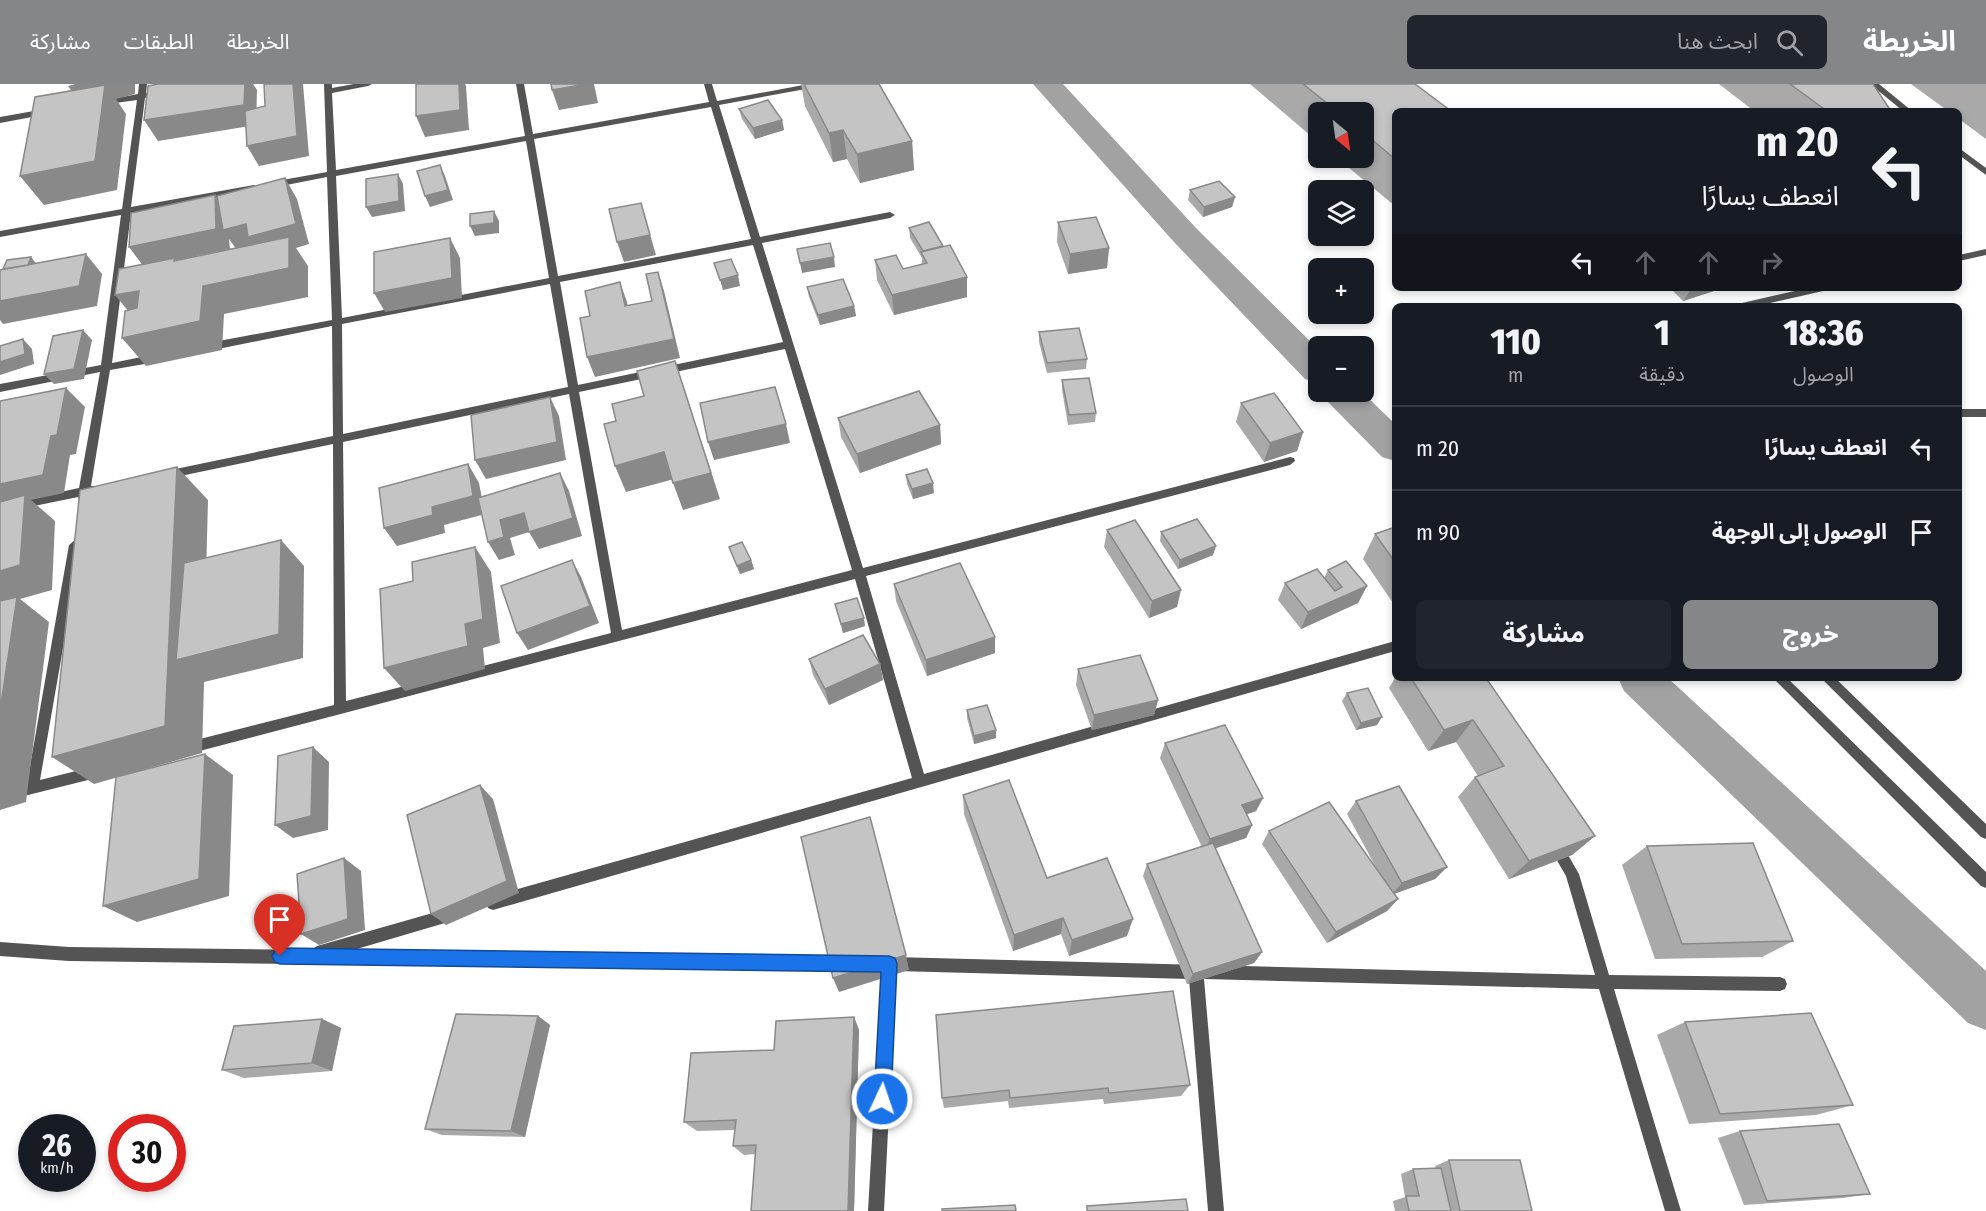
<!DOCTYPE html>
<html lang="ar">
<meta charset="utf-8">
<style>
:root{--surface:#171b24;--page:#20242c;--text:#f1f3f6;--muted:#9ea1a6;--line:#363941;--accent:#858687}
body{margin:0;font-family:"Fira Sans Condensed","Noto Sans Arabic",sans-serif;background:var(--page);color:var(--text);direction:rtl;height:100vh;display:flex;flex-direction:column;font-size:22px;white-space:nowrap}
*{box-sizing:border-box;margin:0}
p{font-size:20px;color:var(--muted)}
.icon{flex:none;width:33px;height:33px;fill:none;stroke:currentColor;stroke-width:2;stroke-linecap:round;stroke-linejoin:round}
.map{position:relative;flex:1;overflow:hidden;direction:ltr}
.side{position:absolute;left:1392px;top:219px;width:570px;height:378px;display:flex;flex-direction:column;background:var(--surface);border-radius:9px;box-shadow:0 3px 9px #0003;direction:rtl}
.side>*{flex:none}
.top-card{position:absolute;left:1392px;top:24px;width:570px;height:183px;border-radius:9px;box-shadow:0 3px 9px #0003;direction:rtl;background:#171b24;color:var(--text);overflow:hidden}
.needle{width:39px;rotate:151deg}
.buttons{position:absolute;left:1308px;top:18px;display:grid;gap:12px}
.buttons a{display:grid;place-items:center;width:66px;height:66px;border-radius:9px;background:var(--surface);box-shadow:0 3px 9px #0003;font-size:30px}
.speed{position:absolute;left:18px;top:1030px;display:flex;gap:12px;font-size:30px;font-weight:700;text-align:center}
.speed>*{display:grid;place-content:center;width:78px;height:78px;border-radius:50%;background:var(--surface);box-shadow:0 3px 9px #0003;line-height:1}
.speed small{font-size:15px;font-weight:400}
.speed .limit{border:9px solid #d22;background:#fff;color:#111}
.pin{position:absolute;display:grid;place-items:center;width:51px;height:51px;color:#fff;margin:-62px -26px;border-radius:50% 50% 50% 0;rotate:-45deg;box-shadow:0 0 6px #0007}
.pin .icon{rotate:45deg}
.me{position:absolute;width:66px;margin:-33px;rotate:3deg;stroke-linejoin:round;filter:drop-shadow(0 0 4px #0008)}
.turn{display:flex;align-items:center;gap:21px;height:126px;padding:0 24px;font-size:27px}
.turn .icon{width:78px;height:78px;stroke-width:2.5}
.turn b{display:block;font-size:42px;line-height:51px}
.lanes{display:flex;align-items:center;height:57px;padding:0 24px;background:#0003;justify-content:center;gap:30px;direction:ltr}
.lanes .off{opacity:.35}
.eta{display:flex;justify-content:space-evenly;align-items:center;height:102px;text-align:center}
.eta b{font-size:36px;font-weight:800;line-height:42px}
.primary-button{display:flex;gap:12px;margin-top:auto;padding:12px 24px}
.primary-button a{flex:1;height:69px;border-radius:9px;background:var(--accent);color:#fff;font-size:24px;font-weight:800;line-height:69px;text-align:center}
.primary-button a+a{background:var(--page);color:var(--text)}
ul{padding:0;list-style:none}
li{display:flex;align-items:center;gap:18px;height:84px;padding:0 24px;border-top:2px solid var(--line)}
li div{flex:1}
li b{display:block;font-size:22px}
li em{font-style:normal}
header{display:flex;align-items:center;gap:36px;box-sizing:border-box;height:84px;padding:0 30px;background:var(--accent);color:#fff}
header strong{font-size:28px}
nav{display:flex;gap:33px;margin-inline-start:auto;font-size:21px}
.search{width:420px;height:54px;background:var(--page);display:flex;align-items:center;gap:15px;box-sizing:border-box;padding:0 21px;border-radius:9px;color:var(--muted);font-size:22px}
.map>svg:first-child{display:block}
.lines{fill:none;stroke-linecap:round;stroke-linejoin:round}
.canal{fill:#a2a2a2;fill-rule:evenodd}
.street{fill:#545454;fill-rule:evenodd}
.wall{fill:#a9a9a9}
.shaded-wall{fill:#898989}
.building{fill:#c4c4c4;stroke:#898989;stroke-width:1.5}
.route{fill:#1a73e8;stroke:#114b97;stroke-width:1.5}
</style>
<header>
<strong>الخريطة</strong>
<div class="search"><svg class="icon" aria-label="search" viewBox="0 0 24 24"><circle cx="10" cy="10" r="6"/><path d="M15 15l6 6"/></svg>ابحث هنا</div>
<nav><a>الخريطة</a><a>الطبقات</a><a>مشاركة</a></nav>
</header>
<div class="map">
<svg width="1986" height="1127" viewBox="0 0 1986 1127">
<rect width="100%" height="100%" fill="#fff"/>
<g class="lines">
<!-- canal -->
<g class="canal">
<path d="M1033,0H1063L1196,144L1318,265V299L1305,295L1174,158Z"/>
<path d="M1322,308H1362L1395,340V377L1382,373L1327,317Z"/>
<path d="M1618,594H1668L1986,887V946L1968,939L1624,607Z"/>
</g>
<!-- street -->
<g class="street">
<path d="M139,0H147L146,9L153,11L145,14L131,123L254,101L258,104L254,107L131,129L112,279L156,270L161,274L156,278L110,286L91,402H100L101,405L100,408L89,411L87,417H79L78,413L0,429V421L79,404L100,288L0,308V300L101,281L121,131L0,153V147L122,125L137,16L101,21L97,19L101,17L138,10Z"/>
<path d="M324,0H332V4L354,0H372L368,2L332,9L336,86L525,52L516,0H524L533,50L709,18L704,0H712L717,17L809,0H826L822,2L719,21L760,153L890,128L895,131L890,134L762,159L863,484L1290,373L1294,374L1295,377L1290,381L866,492L924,690L1395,557V567L493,826L488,824L486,819L488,814L493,812L912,694L855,495L188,670L184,668L182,664L184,660L188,658L334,621L333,360L166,395L161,391L166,387L333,352L332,242L208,267L203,263L208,259L332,236L327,93L271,104L267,101L271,98L327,88ZM711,23L751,155L558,192L534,55ZM526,57L549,194L342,234L336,92ZM753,161L783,258L578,301L560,198ZM550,200L568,303L343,350L342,240ZM785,265L852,486L622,546L579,308ZM569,310L611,549L346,617L343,358Z"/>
<path d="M1870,0H1879L1912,27H1903Z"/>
<path d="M45,25L48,26V30L0,39V33Z"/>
<path d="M1959,64L1986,84V91L1959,71Z"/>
<path d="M1986,165V171L1959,177V171Z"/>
<path d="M1808,204H1828L1823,207L1757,222H1737L1742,219Z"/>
<rect x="1959" y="325" width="27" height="8"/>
<path d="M75,456L81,461L40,696L96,682L101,684L102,688L101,692L96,694L0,718V706L27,699L69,461Z"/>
<path d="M1773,594H1787L1986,788V804L1981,802Z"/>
<path d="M1821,594H1835L1986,740V755L1981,753Z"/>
<path d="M1555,755L1560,757L1579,790L1609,891L1780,893L1785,895L1787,900L1785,905L1780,907L1614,905L1681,1127H1665L1599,905L1204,895L1224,1127H1208L1189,895L896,887L884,1127H868L882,880L884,875L893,873L1595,891L1566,792L1548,761L1550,757Z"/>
<path d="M450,824L455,826L457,831L455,836L350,867L846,873L851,875L853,880L851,885L846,887L69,877L0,872V858L69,863L311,866L317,862Z"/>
</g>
</g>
<!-- wall -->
<g class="wall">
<path d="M801,0H879L912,57L914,86L860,99L847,75L833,78L805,22Z"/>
<path d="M1250,0H1415L1395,27V122L1337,74H1364V28H1318V58Z"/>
<path d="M1719,0H1873L1891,27H1754Z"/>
<path d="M1911,0H1986V55L1959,35V27H1948Z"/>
<path d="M739,25L782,36L784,46L755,55L742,35Z"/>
<path d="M1190,106L1235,113L1232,123L1203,133L1188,116Z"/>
<path d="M1058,138L1109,164L1107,184L1068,190L1057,158Z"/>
<path d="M909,144L943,162L967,193V213L894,231L877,196L875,176L903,185L922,180V174L910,154Z"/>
<path d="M807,203L854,222L856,232L820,241L809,213Z"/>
<path d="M1670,204H1723L1683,217Z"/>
<path d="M1039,248L1087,275L1086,285L1047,289L1039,258Z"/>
<path d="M1062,296L1096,329L1095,338L1068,341L1062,306Z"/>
<path d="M1241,319L1303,348L1297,367L1264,378L1236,338Z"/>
<path d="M838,334L940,341L941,360L860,389L841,353Z"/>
<path d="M906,391L934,409L913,415L907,400Z"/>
<path d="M1395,443V522L1363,475L1375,450Z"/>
<path d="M1107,446L1177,523L1149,534L1104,463Z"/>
<path d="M1161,448L1213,471L1178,485L1160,457Z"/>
<path d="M729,463L751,476L754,485L740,490Z"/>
<path d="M1328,486L1367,502L1358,519L1301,545L1278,516L1285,499L1324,494Z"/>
<path d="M894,500L995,553V569L927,592L896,517Z"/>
<path d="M835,520L865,542L843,549Z"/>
<path d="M809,575L880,580L883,596L829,621L813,591Z"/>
<path d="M1078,585L1158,616L1154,631L1092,646L1076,601Z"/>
<path d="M1395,594H1486L1595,752L1572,771L1509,795L1458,713L1475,693L1478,692L1456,658L1428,667L1389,604Z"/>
<path d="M1347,609L1377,641L1356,646L1342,617Z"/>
<path d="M967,626L996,646V654L974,660L967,634Z"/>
<path d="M1165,659L1263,714L1256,727L1247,730L1252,741L1246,754L1216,764L1262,868L1254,879L1187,900L1143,792L1147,780L1202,763L1160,674Z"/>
<path d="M963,711L1047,794L1127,852L1069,872L1061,850L1013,867L964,730Z"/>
<path d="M1356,717L1447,783L1435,795L1394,810L1398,815L1387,827L1327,859L1262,760L1269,747L1379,789L1347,730Z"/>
<path d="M1647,762L1793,857L1762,873L1655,875L1622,781Z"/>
<path d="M936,931L1190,1001L1181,1012L1104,1020L1103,1015L1009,1024L1008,1017L944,1024L942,1014Z"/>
<path d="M538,932L550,941L525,1053L442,1051L425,1045Z"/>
<path d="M854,933L859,946L854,1127H751L755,1070L744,1071L733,1062L735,1046L697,1047L684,1038L774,966Z"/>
<path d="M322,935L341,944L332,987L244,994L222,986Z"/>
<path d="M1685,938L1853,1021L1816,1031L1689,1040L1657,951Z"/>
<path d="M1740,1047L1870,1110L1843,1114L1744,1121L1718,1054Z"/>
<path d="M1449,1076L1532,1127H1395L1393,1117L1405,1113L1401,1090L1413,1085H1436L1435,1082Z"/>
</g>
<!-- shaded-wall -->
<g class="shaded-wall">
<path d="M75,0H135V10L116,15L126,30L117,106L44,121L20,92L83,22L68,2Z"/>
<path d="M245,0H253L257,6L256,41L158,57L144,36Z"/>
<path d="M293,0H303L309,72L259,82L247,62Z"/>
<path d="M459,0H465L466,2L469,46L425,53L416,32Z"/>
<path d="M587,0H594L598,19L559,26L552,6Z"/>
<path d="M782,36L784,46L755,55L753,44Z"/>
<path d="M843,46L847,75L833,78L829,49Z"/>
<path d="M912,57L914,86L860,99L857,70Z"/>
<path d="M440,81L445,92L453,116L430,123L425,112Z"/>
<path d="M398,90L403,100L405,127L372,133L366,123Z"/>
<path d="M285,94L297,115L309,160L296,164L308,182V213L224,230L222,266L146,282L122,254L203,202L237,166L229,155L230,165L177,176L196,202L144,183L129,163L215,111L229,131Z"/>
<path d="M1235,113L1232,123L1203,133L1204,123Z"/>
<path d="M641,119L656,171L624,178L617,158Z"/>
<path d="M494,127L499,137V149L475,152L470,142Z"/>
<path d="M450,154L460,174L462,214L385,228L374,209Z"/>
<path d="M1109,164L1107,184L1068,190L1070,170Z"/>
<path d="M86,170L102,190L97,222L3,240L0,236V217Z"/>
<path d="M31,173L40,184L23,191Z"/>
<path d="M834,173L835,183L802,189L800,179Z"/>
<path d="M658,188L664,207L680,274L595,293L587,273L674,255Z"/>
<path d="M738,191L740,202L723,206L720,196Z"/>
<path d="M967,193V213L894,231L892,211Z"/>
<path d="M620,198L627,218L632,242L625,222Z"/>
<path d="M1692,204H1723L1683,217Z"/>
<path d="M139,207V240L115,211Z"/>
<path d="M854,222L856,232L820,241L818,231Z"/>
<path d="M83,246L92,256L84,295L54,300L44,290Z"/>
<path d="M23,255L32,265L34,280L0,291V278Z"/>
<path d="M675,277L720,415L683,426L673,399Z"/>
<path d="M66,304L85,323L76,370L70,371L64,409L31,416L55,437L52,506L20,515L49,538L26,718L0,726V400L51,352Z"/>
<path d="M550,313L559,332L566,376L486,395L475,376Z"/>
<path d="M786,340L790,359L714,376L708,358Z"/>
<path d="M940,341L941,360L860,389L857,370Z"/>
<path d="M1303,348L1297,367L1264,378L1270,359Z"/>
<path d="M664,368L674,395L626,408L615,382Z"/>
<path d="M468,380L479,399L485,430L444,441L445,449L397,462L384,444L432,423Z"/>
<path d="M177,383L208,416L204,569L281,456L304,482L303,574L204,598L202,669L94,700L52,673Z"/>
<path d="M560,389L569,407L582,452L539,465L529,448L510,454L515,471L499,476L488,458L500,436Z"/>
<path d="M933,399L934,409L913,415L912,405Z"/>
<path d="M1216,462L1213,471L1178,485L1180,476Z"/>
<path d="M475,463L491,488L500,559L483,564L485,585L405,607L384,584L465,540Z"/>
<path d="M572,476L581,493L599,539L528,566L517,549Z"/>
<path d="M751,476L754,485L740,490L737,482Z"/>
<path d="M1367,502L1358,519L1301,545L1308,528Z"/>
<path d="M1181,506L1177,523L1149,534L1152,517Z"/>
<path d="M864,534L865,542L843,549L841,540Z"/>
<path d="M995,553V569L927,592L926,576Z"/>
<path d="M880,580L883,596L829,621L825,605Z"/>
<path d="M1158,616L1154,631L1092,646L1094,631Z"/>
<path d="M1382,633L1377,641L1356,646L1361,639Z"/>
<path d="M1473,636L1456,658L1428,667L1444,646Z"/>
<path d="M996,646V654L974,660V652Z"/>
<path d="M313,663L329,678L328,746L293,754L275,741Z"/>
<path d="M205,670L233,691L229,812L137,838L103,822Z"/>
<path d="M480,701L493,715L519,809L446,841L431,830Z"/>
<path d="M1263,714L1256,727L1236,734L1242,721Z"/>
<path d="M1252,741L1246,754L1204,768L1210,755Z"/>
<path d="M1595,752L1572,771L1509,795L1529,777Z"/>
<path d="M344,774L361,787L365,846L319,861L301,850Z"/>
<path d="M1447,783L1435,795L1391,811L1402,799Z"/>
<path d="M1398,815L1387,827L1327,859L1336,848Z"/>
<path d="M1063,834L1061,850L1013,867L1014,851Z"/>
<path d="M1133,835L1127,852L1069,872L1072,856Z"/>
<path d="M1262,868L1254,879L1187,900L1193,890Z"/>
<path d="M906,871L909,886L839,908L833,894Z"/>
<path d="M538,932L550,941L525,1053L511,1047Z"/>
<path d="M854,933L859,946L854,1127H848Z"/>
<path d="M322,935L341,944L332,987L312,979Z"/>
</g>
<!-- building -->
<g class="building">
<path d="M158,0H245L244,21L144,36L148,2Z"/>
<path d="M264,0H293L297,52L247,62L245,27L265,22Z"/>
<path d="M416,0H459L460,26L416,32Z"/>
<path d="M551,0H587L552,6Z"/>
<path d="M804,0H879L912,57L857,70L843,46L829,49Z"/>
<path d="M1303,0H1415L1451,27H1395V75L1364,49V28H1338Z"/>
<path d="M1790,0H1873L1891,27H1827Z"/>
<path d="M105,1L95,77L20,92L35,13Z"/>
<path d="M768,16L782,36L753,44L739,25Z"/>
<path d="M440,81L448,106L425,112L417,87Z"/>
<path d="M398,90L399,117L366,123V95Z"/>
<path d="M285,94L296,140L248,153L246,140L223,146L217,112Z"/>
<path d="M1219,97L1235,113L1204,123L1190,106Z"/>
<path d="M215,111L216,145L129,163L131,129Z"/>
<path d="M641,119L650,151L617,158L609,125Z"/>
<path d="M494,127V139L470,142V130Z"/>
<path d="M1096,133L1109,164L1070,170L1058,138Z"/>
<path d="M929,138L943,162L923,167L909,144Z"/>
<path d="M289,153V184L203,202L200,237L122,254L125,227L137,224L139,207L115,211L119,185L175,174L174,177Z"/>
<path d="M450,154L452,194L374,209V168Z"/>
<path d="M830,159L834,173L800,179L797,165Z"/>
<path d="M950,161L967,193L892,211L875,176L896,171L903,185L927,179L921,168Z"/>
<path d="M86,170L79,202L0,217V186Z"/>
<path d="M31,173L28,181L3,185L7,176Z"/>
<path d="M161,175V176L144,180Z"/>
<path d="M731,175L738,191L720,196L714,179Z"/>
<path d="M658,188L674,255L587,273L580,234L590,232L585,207L620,198L625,222L652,217L646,190Z"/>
<path d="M843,195L854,222L818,231L807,203Z"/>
<path d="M1079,244L1087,275L1047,279L1039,248Z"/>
<path d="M83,246L74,285L44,290L53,252Z"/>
<path d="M23,255L25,270L0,278V262Z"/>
<path d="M675,277L711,389L673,399L664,368L615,382L604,340L616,337L612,320L644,312L637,287Z"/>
<path d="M1089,294L1096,329L1069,331L1062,296Z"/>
<path d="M775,303L786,340L708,358L700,319Z"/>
<path d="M66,304L57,351L51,352L43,391L0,400V317Z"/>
<path d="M919,307L940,341L857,370L838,334Z"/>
<path d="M1274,309L1303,348L1270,359L1241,319Z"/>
<path d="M550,313L557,358L475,376L471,331Z"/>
<path d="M468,380L473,412L432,423L433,431L384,444L379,404Z"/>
<path d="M177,383L165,642L52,673L80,406Z"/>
<path d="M927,385L933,399L912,405L906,391Z"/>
<path d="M560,389L573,434L529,448L524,429L500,436L504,453L488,458L478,414Z"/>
<path d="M25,411L20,481L0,487V418Z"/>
<path d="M1197,435L1216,462L1180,476L1161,448Z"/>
<path d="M1135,436L1181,506L1152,517L1107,446Z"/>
<path d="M1395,443V478L1375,450Z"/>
<path d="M281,456L279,550L176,576L184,479Z"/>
<path d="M742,458L751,476L737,482L729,463Z"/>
<path d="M475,463L483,535L465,540L468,562L384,584L380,505L413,497L412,478Z"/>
<path d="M572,476L590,522L517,549L501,502Z"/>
<path d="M1346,477L1367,502L1308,528L1285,499L1317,485L1335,507L1342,503L1328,486Z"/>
<path d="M960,479L995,553L926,576L894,500Z"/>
<path d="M17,513L0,627V517Z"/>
<path d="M857,514L864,534L841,540L835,520Z"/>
<path d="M863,551L880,580L825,605L809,575Z"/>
<path d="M1140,571L1158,616L1094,631L1078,585Z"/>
<path d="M1411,594H1486L1595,752L1529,777L1475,693L1504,682L1473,636L1444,646Z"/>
<path d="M1368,604L1382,633L1361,639L1347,609Z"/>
<path d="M987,621L996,646L974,652L967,626Z"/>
<path d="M1225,641L1263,714L1242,721L1252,741L1210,755L1165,659Z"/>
<path d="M313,663L311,732L275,741L278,672Z"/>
<path d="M205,670L199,795L103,822L116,693Z"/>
<path d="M1009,696L1047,794L1107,774L1133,835L1072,856L1063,834L1014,851L963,711Z"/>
<path d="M480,701L507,797L431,830L407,731Z"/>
<path d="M1399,702L1447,783L1402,799L1356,717Z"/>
<path d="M1329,718L1398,815L1336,848L1269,747Z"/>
<path d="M870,733L906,871L833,894L801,753Z"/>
<path d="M1213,759L1262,868L1193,890L1147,780Z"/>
<path d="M1753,759L1793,857L1682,860L1647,762Z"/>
<path d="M344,774L348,835L301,850L297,790Z"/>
<path d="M1173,907L1190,1001L1109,1009L1108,1004L1010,1014L1009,1006L942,1014L936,931Z"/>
<path d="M1811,929L1853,1021L1720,1030L1685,938Z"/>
<path d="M456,930L538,932L511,1047L425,1045Z"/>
<path d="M854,933L848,1127H751L756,1061L733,1062L736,1036L684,1038L691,969L774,966L776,937Z"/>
<path d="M322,935L312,979L222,986L234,942Z"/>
<path d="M1839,1040L1870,1110L1767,1117L1740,1047Z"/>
<path d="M1449,1076H1520L1532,1127H1460Z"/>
<path d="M1441,1084L1451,1127H1409L1406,1112H1419L1413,1085Z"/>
<path d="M1186,1115L1188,1127H1087V1122Z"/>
<path d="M1015,1121L1016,1127H942V1125Z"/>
</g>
<!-- route -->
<path class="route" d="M280,864L889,872L895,874L897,880L891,1015L888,1021L882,1023L876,1021L874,1015L881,888L280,880L275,878L272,872L275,867Z"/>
</svg>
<div class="buttons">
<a><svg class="needle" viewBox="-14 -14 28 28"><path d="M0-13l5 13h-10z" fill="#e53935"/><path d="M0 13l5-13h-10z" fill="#9ea1a6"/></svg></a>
<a><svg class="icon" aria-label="layers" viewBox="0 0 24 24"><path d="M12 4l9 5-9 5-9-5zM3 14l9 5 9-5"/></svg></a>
<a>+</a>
<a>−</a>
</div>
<div class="speed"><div>26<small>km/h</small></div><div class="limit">30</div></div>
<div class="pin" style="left:280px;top:872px;background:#d93025"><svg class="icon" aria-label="arrive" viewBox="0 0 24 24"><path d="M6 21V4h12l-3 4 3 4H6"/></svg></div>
<svg class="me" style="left:882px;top:1015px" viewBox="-20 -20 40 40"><circle r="17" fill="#1a73e8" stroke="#fff" stroke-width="3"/><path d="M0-11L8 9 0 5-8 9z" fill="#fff"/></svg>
<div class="top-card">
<div class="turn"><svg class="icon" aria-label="left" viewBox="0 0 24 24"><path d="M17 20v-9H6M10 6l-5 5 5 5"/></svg><div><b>20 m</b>انعطف يسارًا</div></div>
<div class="lanes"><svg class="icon" aria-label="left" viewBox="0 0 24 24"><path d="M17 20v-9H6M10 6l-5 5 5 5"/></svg><svg class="icon off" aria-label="ahead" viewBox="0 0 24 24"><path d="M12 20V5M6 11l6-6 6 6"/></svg><svg class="icon off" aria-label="ahead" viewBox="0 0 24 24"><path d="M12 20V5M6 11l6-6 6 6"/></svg><svg class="icon off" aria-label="right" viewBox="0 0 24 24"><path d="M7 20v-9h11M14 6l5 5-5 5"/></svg></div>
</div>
<section class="side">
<div class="eta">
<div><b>18:36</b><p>الوصول</p></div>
<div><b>1</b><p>دقيقة</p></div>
<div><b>110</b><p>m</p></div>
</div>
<ul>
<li><svg class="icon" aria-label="left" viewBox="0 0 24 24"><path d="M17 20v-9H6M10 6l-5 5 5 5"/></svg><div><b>انعطف يسارًا</b></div><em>20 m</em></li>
<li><svg class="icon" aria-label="arrive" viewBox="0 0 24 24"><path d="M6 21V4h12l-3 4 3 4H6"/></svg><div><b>الوصول إلى الوجهة</b></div><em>90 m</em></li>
</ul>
<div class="primary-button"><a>خروج</a><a>مشاركة</a></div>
</section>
</div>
